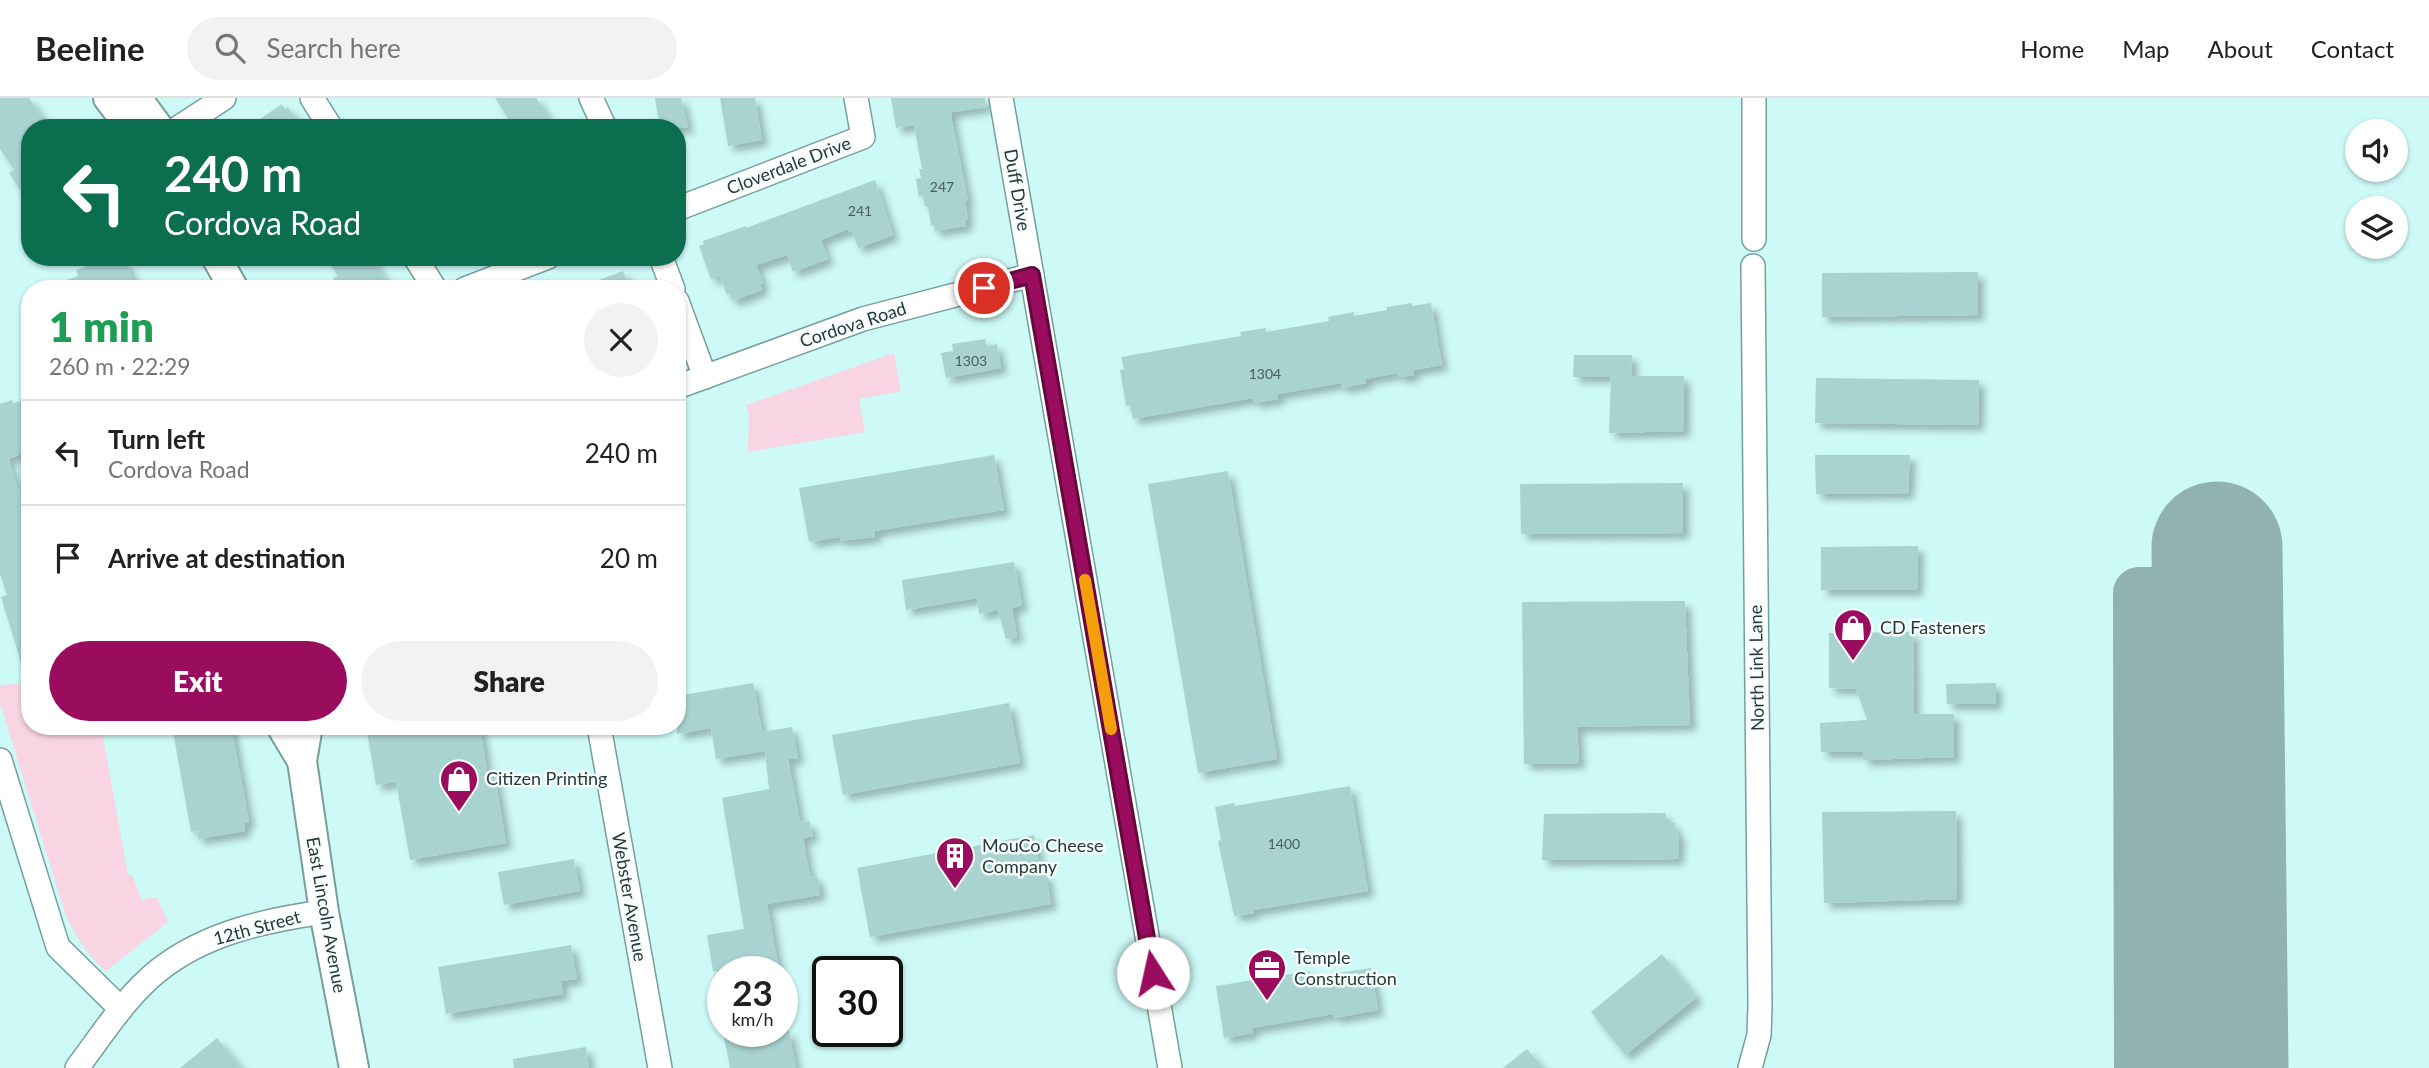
<!DOCTYPE html>
<meta charset="utf-8">
<style>
:root{--surface:#fff;--page:#f2f2f2;--text:#222;--muted:#767676;--line:#e0e0e0;--accent:#9a0c5e}
body{margin:0;font-family:Lato,sans-serif;background:var(--page);color:var(--text);height:100vh;display:flex;flex-direction:column;font-size:26px;white-space:nowrap}
*{box-sizing:border-box;margin:0}
p{font-size:23px;color:var(--muted)}
.icon{flex:none;width:38px;height:38px;fill:none;stroke:currentColor;stroke-width:2;stroke-linecap:round;stroke-linejoin:round}
.map{position:relative;flex:1;overflow:hidden}
.side{position:absolute;left:21px;top:182px;width:665px;height:455px;display:flex;flex-direction:column;background:var(--surface);border-radius:28px;box-shadow:0 2px 5px #0004}
.side>*{flex:none}
.hud{position:absolute;left:21px;top:21px;width:665px;height:147px;border-radius:28px;box-shadow:0 2px 5px #0004;background:#0b6e4f;color:#fff;overflow:hidden}
.fabs{position:absolute;left:2345px;top:21px;display:grid;gap:14px}
.fabs a{display:grid;place-items:center;width:63px;height:63px;border-radius:50%;background:var(--surface);box-shadow:0 2px 5px #0004;font-size:35px}
.speed{position:absolute;left:707px;top:858px;display:flex;gap:14px;font-size:35px;font-weight:700;text-align:center}
.speed>*{display:grid;place-content:center;width:91px;height:91px;border-radius:50%;background:var(--surface);box-shadow:0 2px 5px #0004;line-height:1}
.speed small{font-size:18px;font-weight:400}
.speed .limit{border:4px solid #111;border-radius:10px;background:#fff;color:#111}
.pin{position:absolute;display:grid;place-items:center;width:60px;height:60px;color:#fff;margin:-30px;border:4px solid #fff;border-radius:50%;box-shadow:0 2px 7px #0007}
.me{position:absolute;width:77px;margin:-38px;rotate:350deg;stroke-linejoin:round;filter:drop-shadow(0 0 5px #0008)}
.turn{display:flex;align-items:center;gap:24px;height:147px;padding:0 28px;font-size:32px}
.turn .icon{width:91px;height:91px;stroke-width:2.5}
.turn b{display:block;font-size:49px;line-height:60px}
.round{display:grid;place-items:center;flex:none;width:74px;height:74px;border-radius:37px;background:var(--page)}
.headline{display:flex;align-items:center;justify-content:space-between;height:119px;padding:0 28px}
h1{font-size:42px;font-weight:800;line-height:52px;color:#1e9e55}
.action{display:flex;gap:14px;margin-top:auto;padding:14px 28px}
.action a{flex:1;height:80px;border-radius:42px;background:var(--accent);color:#fff;font-size:28px;font-weight:800;line-height:80px;text-align:center}
.action a+a{background:var(--page);color:var(--text)}
ul{padding:0;list-style:none}
li{display:flex;align-items:center;gap:21px;height:105px;padding:0 28px;border-top:2px solid var(--line)}
li div{flex:1}
li b{display:block;font-size:26px}
li em{font-style:normal}
header{display:flex;align-items:center;gap:42px;box-sizing:border-box;height:98px;padding:0 35px;background:var(--surface);border-bottom:2px solid var(--line)}
header strong{font-size:33px}
nav{display:flex;gap:38px;margin-inline-start:auto;font-size:24px}
.search{width:490px;height:63px;background:var(--page);display:flex;align-items:center;gap:18px;box-sizing:border-box;padding:0 24px;border-radius:38px;color:var(--muted);font-size:26px}
.map>svg:first-child{display:block}
.green{fill:#f9d5e3}
.lines{fill:none;stroke-linecap:round;stroke-linejoin:round}
.taxiway{stroke:#90b2b0;stroke-width:52}
.runway{stroke:#90b2b0;stroke-width:131}
.building{fill:#a8d3d0;filter:url(#shadow)}
.minor-casing{stroke:#769f9c;stroke-width:26}
.tertiary-casing{stroke:#769f9c;stroke-width:32}
.minor{stroke:#fff;stroke-width:23}
.tertiary{stroke:#fff;stroke-width:28}
.route-casing{stroke:#64083d;stroke-width:18}
.route{stroke:#9a0c5e;stroke-width:12}
.slow{stroke:#f59e0b;stroke-width:12}
.labels{text-anchor:middle;stroke-width:5;stroke-linejoin:round;paint-order:stroke}
.number-label{font-size:14px;fill:#48605e}
.street-label{font-size:18px;fill:#283938;stroke:#f6fefd}
.poi-label{font-size:18px;fill:#283938;stroke:#f6fefd;text-anchor:start}
</style>
<header>
<strong>Beeline</strong>
<div class="search"><svg class="icon" aria-label="search" viewBox="0 0 24 24"><circle cx="10" cy="10" r="6"/><path d="M15 15l6 6"/></svg>Search here</div>
<nav><a>Home</a><a>Map</a><a>About</a><a>Contact</a></nav>
</header>
<div class="map">
<svg width="2429" height="970" viewBox="0 0 2429 970">
<defs>
<filter id="shadow"><feDropShadow dx="6" dy="6" stdDeviation="3.5" flood-color="#0004"/></filter>
</defs>
<rect width="100%" height="100%" fill="#cdf9f6"/>
<!-- green -->
<g class="green">
<path d="M894,255L901,293L859,301L865,334L748,354L749,316L746,307Z"/>
<path d="M30,585V628H101L128,777H132L142,802L153,799L157,800L168,824L106,873C87,858 77,839 66,818L0,605V587Z"/>
</g>
<g class="lines">
<!-- taxiway -->
<path class="taxiway" d="M2140,970L2139,495H2218"/>
<!-- runway -->
<path class="runway" d="M2217,449L2223,970"/>
</g>
<!-- building -->
<g class="building">
<path d="M0,0H29L42,19L37,23L42,30H30V107L9,75L14,72L0,51Z"/>
<path d="M495,0H536L549,20L534,30H514Z"/>
<path d="M655,0H681L688,30H660Z"/>
<path d="M720,0H755L762,42L728,48Z"/>
<path d="M891,0H985L986,9L952,14L951,18L968,103H965L968,122H965L966,128L935,133L934,127H931L928,109L925,108L923,98L919,99L916,81L921,80L919,71H922L914,27L896,30Z"/>
<path d="M282,6L285,11L288,9L302,30H247Z"/>
<path d="M875,82L893,137L858,150L852,133L849,134L848,131L821,142L828,161L793,174L787,157L756,167L763,185L760,186L762,192L732,203L730,196L727,197L720,178L711,181L699,148L704,146L703,143L746,128V130Z"/>
<path d="M113,159H118L120,165L126,163L136,191H50V188L78,178L76,172Z"/>
<path d="M326,159H371L392,191H340L333,180L338,178Z"/>
<path d="M623,173L630,191H581V189Z"/>
<path d="M1978,174V217L1822,219V175Z"/>
<path d="M1412,205V208L1431,205L1442,267L1413,272L1414,277L1399,279L1397,275L1366,281V285L1342,290L1341,285L1278,296V301L1254,305L1253,300L1133,321L1130,307L1126,308L1120,272L1124,271L1121,259L1241,238L1240,234L1266,230V234L1329,223L1328,219L1354,214V218L1387,212V209Z"/>
<path d="M985,241L986,248L997,246L1001,270L946,280L941,255L953,253L952,246Z"/>
<path d="M1574,257H1632L1631,278H1684V333L1609,335L1611,279H1573Z"/>
<path d="M1816,280L1979,282L1978,327L1815,325Z"/>
<path d="M12,302L13,305L21,303L30,325V346L22,349L24,355L8,361L18,391L22,390L25,398L30,397V580L26,581L1,499L7,497L0,476V306Z"/>
<path d="M994,357L1004,412L875,433V439L840,443V439L809,444L799,390Z"/>
<path d="M1815,357H1910L1908,395L1816,396Z"/>
<path d="M1228,373L1277,661L1198,675L1148,386Z"/>
<path d="M1683,385V435L1521,436L1520,386Z"/>
<path d="M1918,448L1917,492H1821V449Z"/>
<path d="M1014,464L1022,507L1012,510L1017,539L1006,541L998,512L979,516L977,500L906,512L902,482Z"/>
<path d="M1685,503L1690,627L1577,629L1579,665L1524,666L1522,504Z"/>
<path d="M1913,534L1914,616H1954V659L1863,662V654H1821L1820,625L1867,622L1856,591L1829,590V535Z"/>
<path d="M753,585L762,634L792,629L798,660L788,661L800,724L809,723L813,738L803,740L810,779L817,778L820,797L767,806L779,873H713L707,837L744,831L722,700L769,691L765,653L716,661L711,630L677,636V598Z"/>
<path d="M1996,585V606H1947L1946,586Z"/>
<path d="M1009,605L1020,665L843,697L832,637Z"/>
<path d="M172,628H231L249,724L244,725L245,733L198,741L197,733L191,734Z"/>
<path d="M366,628H480L488,679L495,678L506,745L410,762L396,684L376,687Z"/>
<path d="M1350,688L1368,793L1254,812V815L1234,818L1218,743L1221,742L1215,709L1234,705L1235,708Z"/>
<path d="M1956,713L1957,801L1824,805L1822,714Z"/>
<path d="M1666,715V725H1675V734H1679L1678,761L1542,762L1544,716Z"/>
<path d="M1034,737L1041,777L1046,776L1051,806L870,839L857,770Z"/>
<path d="M574,761L580,793L504,807L498,774Z"/>
<path d="M571,847L577,881L561,883L563,896L446,916L438,869Z"/>
<path d="M1662,856L1697,899L1625,957L1591,914Z"/>
<path d="M1371,870L1378,912L1335,920L1334,916L1252,930L1253,935L1224,940L1216,888L1310,873L1311,879Z"/>
<path d="M723,933H789L796,970H730Z"/>
<path d="M217,940L241,970H180Z"/>
<path d="M586,949L589,970H514L513,961Z"/>
<path d="M1527,951L1543,970H1503Z"/>
</g>
<g class="lines">
<defs>
<g id="minor">
<path d="M312,0L331,30"/>
<path d="M591,0L605,30"/>
<path d="M1001,0L1170,970"/>
<path d="M178,30L224,0"/>
<path d="M677,111L863,39L856,0"/>
<path d="M1754,141V0"/>
<path d="M415,159L435,191"/>
<path d="M661,159L673,191"/>
<path d="M465,191L548,159"/>
<path d="M677,203L705,279"/>
<path d="M677,289L863,221L1032,177"/>
<path d="M599,628L660,970"/>
<path d="M0,662L58,849L121,911"/>
<path d="M77,970C102,937 126,898 159,872C206,835 266,822 324,814"/>
<path d="M1750,970L1759,937L1760,908L1753,168"/>
</g>
<g id="tertiary">
<path d="M108,0L131,30"/>
<path d="M137,0L159,30"/>
<path d="M216,159L234,191"/>
<path d="M281,628L302,663"/>
<path d="M308,628L302,663L324,814L354,970"/>
</g>
</defs>
<!-- minor casing -->
<use href="#minor" class="minor-casing"/>
<!-- tertiary casing -->
<use href="#tertiary" class="tertiary-casing"/>
<!-- minor -->
<use href="#minor" class="minor"/>
<!-- tertiary -->
<use href="#tertiary" class="tertiary"/>
</g>
<g class="lines">
<defs>
<path id="route" d="M984,190L1032,177L1153,875"/>
</defs>
<!-- route casing -->
<use href="#route" class="route-casing"/>
<!-- route -->
<use href="#route" class="route"/>
<!-- slow -->
<path class="slow" d="M1085,482L1111,631"/>
</g>
<!-- icons -->
<defs>
<symbol id="shop-pin" viewBox="-11 -11 22 30"><path d="M0 17L-7.5 6A9.5 9.5 0 1 1 7.5 6Z" fill="#9a0c5e" stroke="#f6fefd"/><path d="M-5-2.5h2.3a2.7 3.5 0 0 1 5.4 0H5L5.5 6h-11ZM-1.5-2.5h3a1.5 2.3 0 0 0-3 0Z" fill="#fff"/></symbol>
<symbol id="building-pin" viewBox="-11 -11 22 30"><path d="M0 17L-7.5 6A9.5 9.5 0 1 1 7.5 6Z" fill="#9a0c5e" stroke="#f6fefd"/><path d="M-4-6H4V6H1V3H-1V6H-4ZM-2.5-4.3h1.7v1.8h-1.7ZM.8-4.3h1.7v1.8H.8ZM-2.5-1h1.7V.8h-1.7ZM.8-1h1.7V.8H.8Z" fill="#fff"/></symbol>
<symbol id="office-pin" viewBox="-11 -11 22 30"><path d="M0 17L-7.5 6A9.5 9.5 0 1 1 7.5 6Z" fill="#9a0c5e" stroke="#f6fefd"/><path d="M-6-3h4V-5.5h4V-3h4V5H-6ZM-1-4.5V-3h2v-1.5ZM-6 0V1H6V0Z" fill="#fff"/></symbol>
</defs>
<g fill-rule="evenodd">
<use href="#shop-pin" x="1831" y="508" width="44" height="60"/>
<use href="#shop-pin" x="437" y="659" width="44" height="60"/>
<use href="#building-pin" x="933" y="736" width="44" height="60"/>
<use href="#office-pin" x="1245" y="848" width="44" height="60"/>
</g>
<g class="labels">
<!-- number labels -->
<g class="number-label">
<text x="942" y="94">247</text>
<text x="860" y="118">241</text>
<text x="971" y="268">1303</text>
<text x="1265" y="281">1304</text>
<text x="1284" y="751">1400</text>
</g>
<!-- street labels -->
<g class="street-label">
<text transform="translate(789 68) rotate(-21)" y="6">Cloverdale Drive</text>
<text transform="translate(1017 92) rotate(80)" y="6">Duff Drive</text>
<text transform="translate(853 227) rotate(-18)" y="6">Cordova Road</text>
<text transform="translate(1757 570) rotate(-91)" y="6">North Link Lane</text>
<text transform="translate(629 799) rotate(80)" y="6">Webster Avenue</text>
<text transform="translate(326 817) rotate(80)" y="6">East Lincoln Avenue</text>
<text transform="translate(257 830) rotate(-15)" y="6">12th Street</text>
</g>
<!-- poi labels -->
<g class="poi-label">
<text x="1880" y="536">CD Fasteners</text>
<text x="486" y="687">Citizen Printing</text>
<text x="982" y="754">MouCo Cheese<tspan x="982" dy="21">Company</tspan></text>
<text x="1294" y="866">Temple<tspan x="1294" dy="21">Construction</tspan></text>
</g>
</g>
</svg>
<div class="fabs">
<a><svg class="icon" aria-label="sound" viewBox="0 0 24 24"><path d="M4 9h4l5-4v14l-5-4H4zM17 9q2 3 0 6"/></svg></a>
<a><svg class="icon" aria-label="layers" viewBox="0 0 24 24"><path d="M12 4l9 5-9 5-9-5zM3 14l9 5 9-5"/></svg></a>
</div>
<div class="speed"><div>23<small>km/h</small></div><div class="limit">30</div></div>
<div class="pin" style="left:984px;top:190px;background:#d93025"><svg class="icon" aria-label="arrive" viewBox="0 0 24 24"><path d="M6 21V4h12l-3 4 3 4H6"/></svg></div>
<svg class="me" style="left:1153px;top:875px" viewBox="-20 -20 40 40"><circle r="19" fill="#fff"/><path d="M0-13L10 11 0 6-10 11z" fill="#9a0c5e"/></svg>
<div class="hud">
<div class="turn"><svg class="icon" aria-label="left" viewBox="0 0 24 24"><path d="M17 20v-9H6M10 6l-5 5 5 5"/></svg><div><b>240 m</b>Cordova Road</div></div>
</div>
<section class="side">
<div class="headline"><div><h1>1 min</h1><p>260 m · 22:29</p></div><a class="round"><svg class="icon" aria-label="close" viewBox="0 0 24 24"><path d="M6 6l12 12M18 6L6 18"/></svg></a></div>
<ul>
<li><svg class="icon" aria-label="left" viewBox="0 0 24 24"><path d="M17 20v-9H6M10 6l-5 5 5 5"/></svg><div><b>Turn left</b><p>Cordova Road</p></div><em>240 m</em></li>
<li><svg class="icon" aria-label="arrive" viewBox="0 0 24 24"><path d="M6 21V4h12l-3 4 3 4H6"/></svg><div><b>Arrive at destination</b></div><em>20 m</em></li>
</ul>
<div class="action"><a>Exit</a><a>Share</a></div>
</section>
</div>
